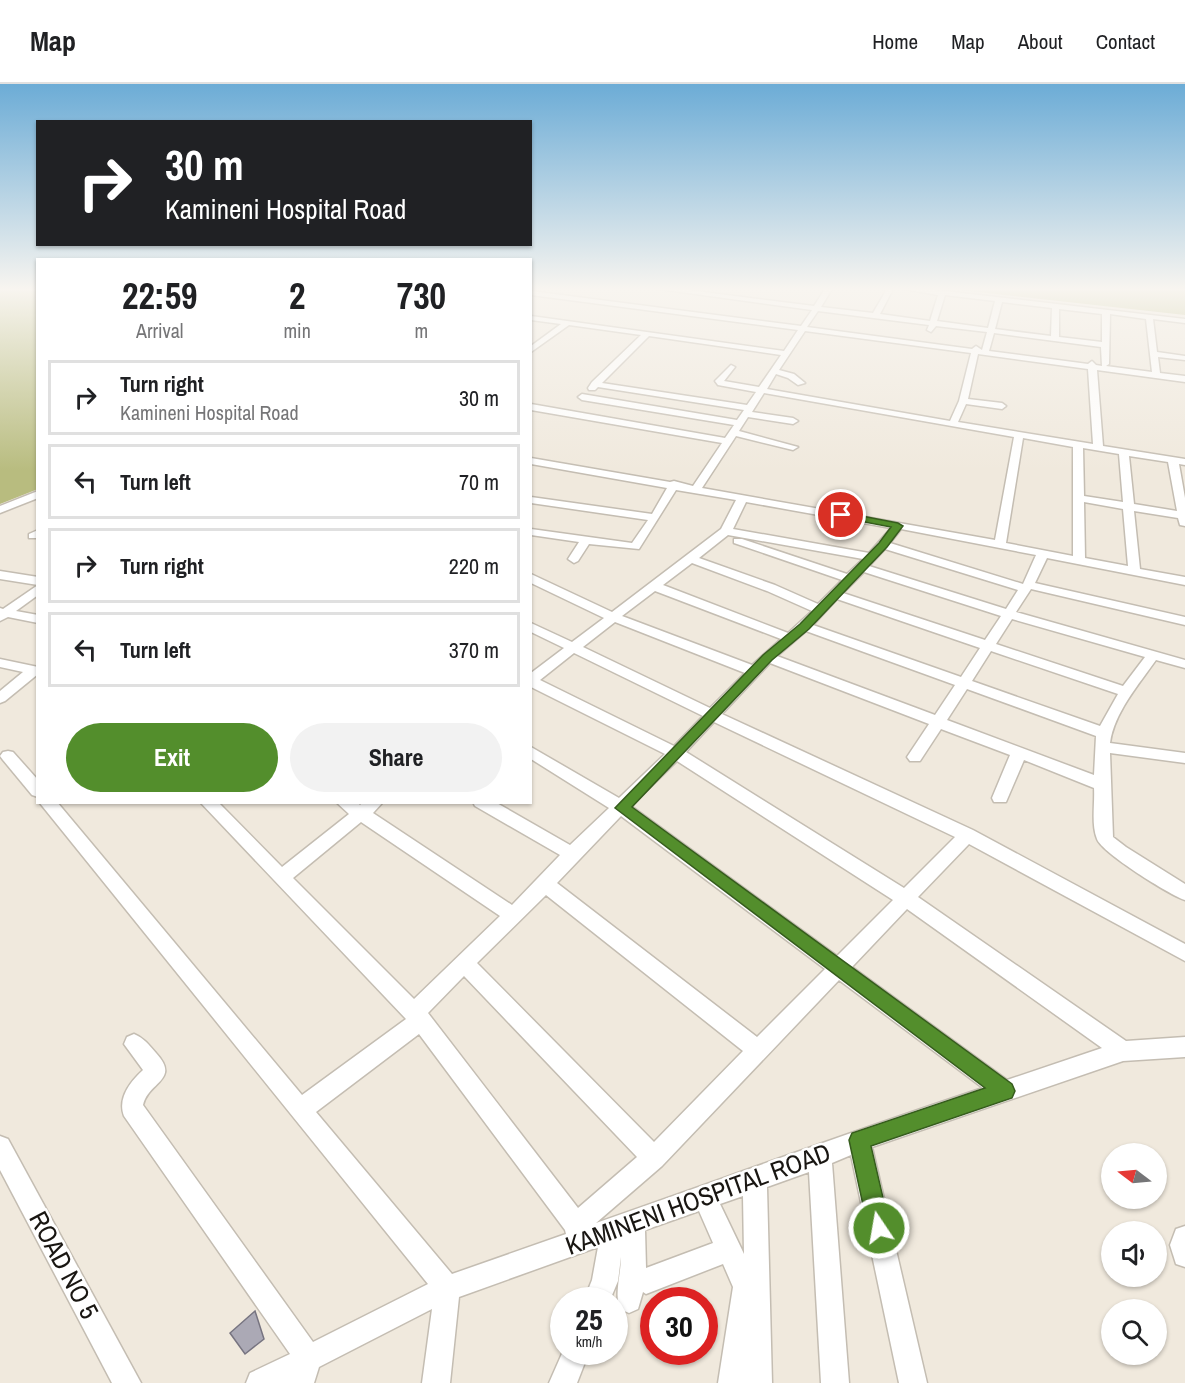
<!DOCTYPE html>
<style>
:root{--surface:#fff;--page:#f2f2f2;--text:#202124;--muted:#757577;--line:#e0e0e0;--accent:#538e2c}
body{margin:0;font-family:"Archivo Narrow",sans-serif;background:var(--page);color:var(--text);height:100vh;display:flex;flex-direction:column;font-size:22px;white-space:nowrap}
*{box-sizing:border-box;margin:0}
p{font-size:20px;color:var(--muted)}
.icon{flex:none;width:33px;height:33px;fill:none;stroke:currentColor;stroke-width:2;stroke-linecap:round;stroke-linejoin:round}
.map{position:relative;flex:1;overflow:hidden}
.side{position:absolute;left:36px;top:174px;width:496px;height:546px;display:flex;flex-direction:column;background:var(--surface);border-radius:0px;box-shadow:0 2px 4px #0004}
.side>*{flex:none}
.hud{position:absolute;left:36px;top:36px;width:496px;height:126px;border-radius:0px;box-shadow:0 2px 4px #0004;background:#202124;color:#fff;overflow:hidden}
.needle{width:39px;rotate:286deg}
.fabs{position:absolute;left:1101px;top:1059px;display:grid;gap:12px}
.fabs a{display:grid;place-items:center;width:66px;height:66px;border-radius:50%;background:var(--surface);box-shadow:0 2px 4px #0004;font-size:30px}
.speed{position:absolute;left:550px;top:1203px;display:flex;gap:12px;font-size:30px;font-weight:700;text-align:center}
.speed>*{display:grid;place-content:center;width:78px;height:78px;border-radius:50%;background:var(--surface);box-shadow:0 2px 4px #0004;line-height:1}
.speed small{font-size:15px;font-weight:400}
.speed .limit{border:9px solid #d22;background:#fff;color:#111}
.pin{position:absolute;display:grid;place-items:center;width:51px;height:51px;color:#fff;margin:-26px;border:3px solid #fff;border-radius:50%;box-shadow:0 2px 6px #0007}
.me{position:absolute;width:66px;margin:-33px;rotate:348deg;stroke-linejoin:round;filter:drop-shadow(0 0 4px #0008)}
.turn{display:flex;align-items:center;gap:21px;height:126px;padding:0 30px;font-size:27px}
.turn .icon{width:78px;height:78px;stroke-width:2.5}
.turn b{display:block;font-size:42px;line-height:51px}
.eta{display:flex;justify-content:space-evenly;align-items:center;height:102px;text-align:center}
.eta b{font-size:36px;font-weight:700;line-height:42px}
.primary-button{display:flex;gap:12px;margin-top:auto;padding:12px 30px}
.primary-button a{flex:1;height:69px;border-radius:36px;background:var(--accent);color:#fff;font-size:24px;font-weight:700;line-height:69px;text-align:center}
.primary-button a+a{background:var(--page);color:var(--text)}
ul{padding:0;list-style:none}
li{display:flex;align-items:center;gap:18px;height:75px;margin:0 12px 9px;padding:0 18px;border:3px solid var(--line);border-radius:0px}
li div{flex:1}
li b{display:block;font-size:22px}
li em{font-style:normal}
header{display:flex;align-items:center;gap:36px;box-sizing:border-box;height:84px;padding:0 30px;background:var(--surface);border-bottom:2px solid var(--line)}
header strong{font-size:28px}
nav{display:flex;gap:33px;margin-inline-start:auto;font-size:21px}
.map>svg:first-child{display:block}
.green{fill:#b8bc7f}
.building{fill:#aba9b5;stroke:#777480;stroke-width:1.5}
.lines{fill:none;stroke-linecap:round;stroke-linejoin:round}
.minor-casing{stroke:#c4bdb2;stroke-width:3}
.minor{fill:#fff;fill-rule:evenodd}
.route{fill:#538e2c;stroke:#365c1d;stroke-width:1.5}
.labels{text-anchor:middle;stroke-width:5;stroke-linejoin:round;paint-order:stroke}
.near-street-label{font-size:26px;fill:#191612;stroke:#fff}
</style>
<header>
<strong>Map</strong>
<nav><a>Home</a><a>Map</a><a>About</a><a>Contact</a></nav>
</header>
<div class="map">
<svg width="1185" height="1299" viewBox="0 0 1185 1299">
<rect width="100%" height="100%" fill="#f0e9dd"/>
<!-- green -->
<g class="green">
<path d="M0,205H37L38,405L0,420Z"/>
<path d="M951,205H1185V231Z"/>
</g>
<!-- building -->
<path class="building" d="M255,1227L264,1255L245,1270L230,1249Z"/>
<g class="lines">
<defs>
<g id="minor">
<path d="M659,205H680L814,222L825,205H832L821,223L873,229L887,205H893L880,230L930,237L938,211L904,205H927L1185,235V239L1153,235L1157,268L1185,272V276L1158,273L1160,289L1185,292V298L1097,286L1103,362L1185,375V381L1179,380L1185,414V442L1180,441L1178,434L1134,427L1140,485L1185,493V501L1047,474L1035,499L1185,533V541L1031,505L1016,528L1185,576V584L1156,576C1139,600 1114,629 1110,659L1185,669V679L1110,669L1113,753L1126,763L1185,800V816C1170,811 1102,769 1097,755C1091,740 1095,720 1094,704L1024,676L1006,718H994L992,714L1010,671L941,645L920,677H910L907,673L929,640L770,579L722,630L973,746L1185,860V877L969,760L918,813L1126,957L1185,953V973L1123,977L872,1063L927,1299H899L851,1071L832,1079L849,1299H821L809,1088L767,1103L772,1299H718L733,1203L723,1180L646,1210L643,1208L638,1225L629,1229L620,1225C614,1210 621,1190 621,1173L618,1197L610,1216H584L592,1196L598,1163L459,1213L450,1299H422L432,1225L319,1283L314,1299H246L250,1289L290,1270L124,1032C117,1014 131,997 143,986L124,960L127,953L134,950C144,954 149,961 156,969C181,996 148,998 143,1021L313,1258L428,1200L39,718H57L302,1011L406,935L200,718H218L282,783L349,730L336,718H357L360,721L363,718H383L373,729L512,821L560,771L475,722L473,718H495L570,761L609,724L531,675V663L619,714L665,670L531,603V589L564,564L531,548V539L572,558L604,534L531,499V490L612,528L721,445L736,416L676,406L639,465L589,460L578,477L574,479L568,475L579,458L531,451V445L632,459L648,436L531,419V413L652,430L667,404L531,380V374L670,398L674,397L693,402L722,359L531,326V320L725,354L734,341L582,316L578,313L582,310L737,336L744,326L598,303L595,306H589L588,304L592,298L641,251L569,241L531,268V262L561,240L531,236V232L784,267L798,246L531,211V207L801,242L812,226ZM945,211L995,217L988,244L937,237ZM1002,218L1052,224L1051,252L995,245ZM1059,225L1102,230V258L1059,253ZM818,227L929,241L927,246L931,248L936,242L987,248L982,266L976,262L972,265L807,243ZM1110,230L1146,235L1152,288L1106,282L1109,280ZM805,247L971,269L959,317L950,337L767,305L776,290L788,294L798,301L805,299L794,290L779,286ZM994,249L1101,263L1102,282L1096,281L1092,277L1088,280L989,267ZM649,252L781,271L759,303L724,297L735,283L731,281L715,297L718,301L756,308L747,321L602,299ZM978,270L1088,285L1093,360L958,338L966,320L1002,325L1006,322L1002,319L968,315ZM764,309L1014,353L995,456L702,404L736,352L793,366L798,363L739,347L748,333L793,340L798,337L793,334L752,328ZM1023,354L1073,363V472L1006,459ZM1083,364L1119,370L1123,418L1084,412ZM1129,372L1168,378L1177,427L1134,420ZM746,418L891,444L869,469L733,445ZM1084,418L1123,425L1128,482L1085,474ZM901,445L1036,471L1023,500L890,459ZM728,451L863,475L847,490L742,455H734V459L842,496L818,520L775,501L699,474ZM885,465L1018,506L1006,525L869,482ZM692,479L767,507L812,527L788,549L663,501ZM864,488L1001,532L985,556L843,509ZM655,507L781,555L752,581L622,532ZM837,515L980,564L961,593L813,541ZM1012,535L1145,573L1123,602L996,560ZM615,538L745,589L710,624L583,563ZM806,547L955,601L935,631L777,572ZM991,567L1118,610L1100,642L972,597ZM574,569L703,632L674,662L540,596ZM967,605L1096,652L1094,691L947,636ZM714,638L955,753L904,804L686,668ZM677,677L893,816L837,872L631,722ZM621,732L825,885L757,953L557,799ZM361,738L500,832L414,915L293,794ZM546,811L743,967L654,1058L477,879ZM907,825L1102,964L1007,996L852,883ZM464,892L637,1073L578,1124L428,929ZM839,896L983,1004C853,1047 725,1094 596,1139L662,1082ZM419,950L565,1146L566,1150L452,1190L316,1028ZM743,1112L744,1170L720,1120ZM699,1127L713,1159L646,1184L645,1146Z"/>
<path d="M38,407V414L0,429V422Z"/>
<path d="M38,446V454H29V450Z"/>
<path d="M0,487L38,493V501L0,495Z"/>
<path d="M38,501V511L16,527L38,531V539L8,533L0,537V524L3,525Z"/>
<path d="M0,575L38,583V590L5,617L0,619V607L23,588L0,583Z"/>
<path d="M8,667L13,668L38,696V713L32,711L3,676L0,672L3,668Z"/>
<path d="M0,1052L8,1055L141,1299H112L0,1086Z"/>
<path d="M1185,1142V1183L1176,1180L1170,1161L1176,1145Z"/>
<path d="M564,1265V1268H589L577,1299H549Z"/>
</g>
</defs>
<!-- minor casing -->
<use href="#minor" class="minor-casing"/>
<!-- minor -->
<use href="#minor" class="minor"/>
</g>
<!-- sky -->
<linearGradient id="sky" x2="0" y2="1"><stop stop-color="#6cacd6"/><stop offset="0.53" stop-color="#f8f5f0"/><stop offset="1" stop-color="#f8f5f0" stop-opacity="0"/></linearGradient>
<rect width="1185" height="387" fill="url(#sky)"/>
<!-- route -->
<path class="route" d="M841,428L898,439L903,442L887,463L809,545L772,576L632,723L1012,1000L1015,1007L1012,1014L871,1062L890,1144L886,1152L879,1155L871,1152L868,1144L849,1056L852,1049L985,1004L615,724L763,571L800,540L879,459L891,443L838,433V429Z"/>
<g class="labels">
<!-- near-street labels -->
<g class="near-street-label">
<text transform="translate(698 1115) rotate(-20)" y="9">KAMINENI HOSPITAL ROAD</text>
<text transform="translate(64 1181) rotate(62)" y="9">ROAD NO 5</text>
</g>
</g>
</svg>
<div class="fabs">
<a><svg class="needle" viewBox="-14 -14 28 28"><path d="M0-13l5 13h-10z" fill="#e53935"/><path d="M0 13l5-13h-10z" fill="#757577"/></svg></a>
<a><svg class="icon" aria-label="sound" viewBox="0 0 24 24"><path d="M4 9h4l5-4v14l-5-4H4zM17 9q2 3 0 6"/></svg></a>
<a><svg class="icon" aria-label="search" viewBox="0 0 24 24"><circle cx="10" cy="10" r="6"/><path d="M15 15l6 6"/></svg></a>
</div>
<div class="speed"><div>25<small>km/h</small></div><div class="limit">30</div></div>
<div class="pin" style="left:841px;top:431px;background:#d93025"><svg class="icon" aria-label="arrive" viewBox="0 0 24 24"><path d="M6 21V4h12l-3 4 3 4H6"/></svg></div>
<svg class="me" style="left:879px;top:1144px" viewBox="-20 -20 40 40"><circle r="17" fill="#538e2c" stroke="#fff" stroke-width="3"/><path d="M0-11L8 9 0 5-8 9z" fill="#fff"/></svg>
<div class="hud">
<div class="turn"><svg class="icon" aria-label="right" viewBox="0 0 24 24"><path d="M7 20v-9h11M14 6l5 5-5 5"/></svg><div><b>30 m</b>Kamineni Hospital Road</div></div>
</div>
<section class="side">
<div class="eta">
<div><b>22:59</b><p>Arrival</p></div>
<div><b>2</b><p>min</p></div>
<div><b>730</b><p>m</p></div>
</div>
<ul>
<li><svg class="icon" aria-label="right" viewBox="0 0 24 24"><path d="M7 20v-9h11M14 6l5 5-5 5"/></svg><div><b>Turn right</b><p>Kamineni Hospital Road</p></div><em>30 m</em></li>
<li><svg class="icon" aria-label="left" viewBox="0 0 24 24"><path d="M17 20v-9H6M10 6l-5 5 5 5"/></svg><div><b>Turn left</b></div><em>70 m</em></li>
<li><svg class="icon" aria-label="right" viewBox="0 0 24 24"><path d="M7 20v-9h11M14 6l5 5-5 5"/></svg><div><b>Turn right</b></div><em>220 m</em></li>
<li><svg class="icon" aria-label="left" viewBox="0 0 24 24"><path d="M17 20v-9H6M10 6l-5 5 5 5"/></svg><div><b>Turn left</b></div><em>370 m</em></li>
</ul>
<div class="primary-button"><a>Exit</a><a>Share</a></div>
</section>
</div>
